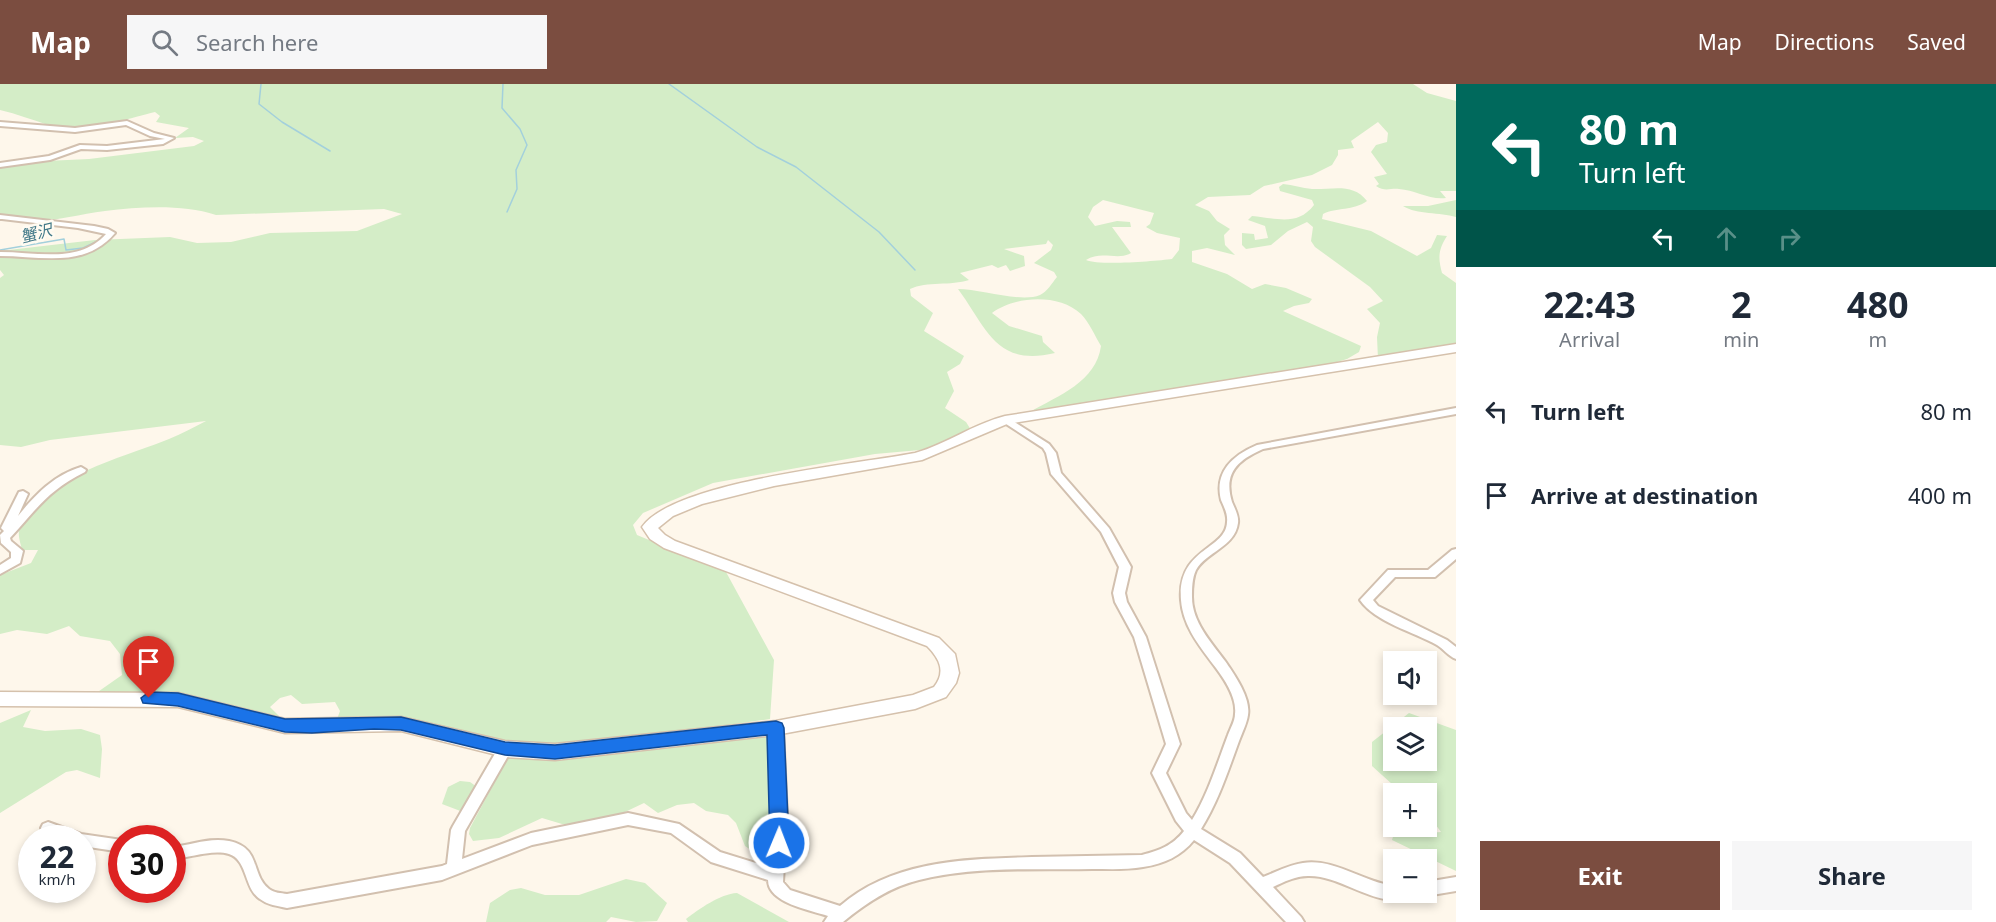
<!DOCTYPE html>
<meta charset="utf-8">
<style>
:root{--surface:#fff;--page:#f6f6f7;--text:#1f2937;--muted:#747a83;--accent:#7b4d40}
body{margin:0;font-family:"Noto Sans","Noto Sans JP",sans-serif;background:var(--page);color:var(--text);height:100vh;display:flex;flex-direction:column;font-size:22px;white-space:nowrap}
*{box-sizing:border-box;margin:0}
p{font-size:20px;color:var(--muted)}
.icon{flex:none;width:33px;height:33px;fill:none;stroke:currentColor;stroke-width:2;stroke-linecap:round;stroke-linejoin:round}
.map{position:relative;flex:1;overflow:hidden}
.side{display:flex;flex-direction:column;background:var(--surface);width:540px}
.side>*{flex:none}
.guide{background:#00695c;color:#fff;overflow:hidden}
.buttons{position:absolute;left:1383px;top:567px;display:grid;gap:12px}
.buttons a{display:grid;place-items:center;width:54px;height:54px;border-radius:0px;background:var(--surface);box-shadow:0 3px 9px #0003;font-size:30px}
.speed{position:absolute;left:18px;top:741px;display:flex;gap:12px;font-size:30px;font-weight:700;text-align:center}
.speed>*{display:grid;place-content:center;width:78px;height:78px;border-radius:50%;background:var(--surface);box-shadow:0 3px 9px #0003;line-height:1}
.speed small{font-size:15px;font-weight:400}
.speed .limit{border:9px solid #d22;background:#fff;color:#111}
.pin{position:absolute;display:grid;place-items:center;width:51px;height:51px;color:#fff;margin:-62px -26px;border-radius:50% 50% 50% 0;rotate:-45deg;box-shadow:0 0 6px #0007}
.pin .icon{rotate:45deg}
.me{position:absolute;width:66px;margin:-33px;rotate:1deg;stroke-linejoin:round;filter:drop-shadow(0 0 4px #0008)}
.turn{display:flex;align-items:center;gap:21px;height:126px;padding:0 24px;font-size:27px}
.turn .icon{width:78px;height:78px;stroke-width:2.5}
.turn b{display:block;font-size:42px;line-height:51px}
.lanes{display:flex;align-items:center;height:57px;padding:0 24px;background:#0003;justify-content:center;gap:30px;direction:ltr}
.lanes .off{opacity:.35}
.eta{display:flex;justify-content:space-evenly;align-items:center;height:102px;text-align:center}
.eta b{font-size:36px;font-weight:700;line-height:42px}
.cta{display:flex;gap:12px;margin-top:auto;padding:12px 24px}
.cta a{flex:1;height:69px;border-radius:0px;background:var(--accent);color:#fff;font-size:24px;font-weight:700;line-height:69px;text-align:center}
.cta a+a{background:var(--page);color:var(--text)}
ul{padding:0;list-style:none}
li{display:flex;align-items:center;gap:18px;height:84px;padding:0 24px}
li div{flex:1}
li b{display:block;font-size:22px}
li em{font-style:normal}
header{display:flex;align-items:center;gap:36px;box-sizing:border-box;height:84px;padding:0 30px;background:var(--accent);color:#fff}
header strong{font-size:28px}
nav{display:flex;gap:33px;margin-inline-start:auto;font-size:21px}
.search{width:420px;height:54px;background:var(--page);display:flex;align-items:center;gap:15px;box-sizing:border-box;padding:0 21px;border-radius:0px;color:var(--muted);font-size:22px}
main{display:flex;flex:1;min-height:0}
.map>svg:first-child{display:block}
.green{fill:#d4edc7;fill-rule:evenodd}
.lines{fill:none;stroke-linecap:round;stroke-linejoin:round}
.stream{stroke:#a3d0dc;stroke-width:1.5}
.street-casing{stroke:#d2c0af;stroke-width:4}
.secondary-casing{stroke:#d5c1ac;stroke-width:3}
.street{fill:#fff;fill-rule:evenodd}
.secondary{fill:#fff;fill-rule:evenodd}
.route{fill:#1a73e8;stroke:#114b97;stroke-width:1.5}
.labels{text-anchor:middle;stroke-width:5;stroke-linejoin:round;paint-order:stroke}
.far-water-label{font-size:16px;font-style:italic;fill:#407888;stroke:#fffbf2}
</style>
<header>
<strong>Map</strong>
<div class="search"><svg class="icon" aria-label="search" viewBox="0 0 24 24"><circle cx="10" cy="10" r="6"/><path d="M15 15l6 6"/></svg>Search here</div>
<nav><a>Map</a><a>Directions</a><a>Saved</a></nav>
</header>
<main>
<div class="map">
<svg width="1456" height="838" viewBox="0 0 1456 838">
<rect width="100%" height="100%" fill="#fef7eb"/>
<!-- green -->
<g class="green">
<path d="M0,0H1413L1427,9L1456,17V107H1440L1446,114C1429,116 1415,106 1399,105C1390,104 1385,108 1376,102L1379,100L1374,93L1387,90L1371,68L1376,61L1387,58L1388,49L1378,38L1351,57L1354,64L1338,66V71L1332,81L1312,91L1264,102L1250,111L1208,113L1195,121L1209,127L1217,137L1230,145L1224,151L1225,161L1235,171L1207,164L1192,167V178L1227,190L1252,205L1265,200L1286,204L1312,215L1309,219L1294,222L1283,227L1361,262L1359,268L1347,275L1317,284L1030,328C1059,311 1096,298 1101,262C1095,252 1089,238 1081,230C1059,209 1014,212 992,229L1009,242L1042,252L1043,258L1055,269C995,283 987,244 958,205C980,205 1021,219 1040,211C1047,208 1052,199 1057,193L1054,188L1034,179L1051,166L1053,161L1048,156L1046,160L1004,165L1024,172L1025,182L1010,187L1006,181L998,184L992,181L960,189L969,196C951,202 927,197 910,205L911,212L933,229L924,247L964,272L960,280L947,288L954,307L945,324L966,338L971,346L942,361L920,366L875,370L713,399L643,429L633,441L637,451L726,488L774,576L770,635L590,661H518L336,638L340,627L335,618L302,620L291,611L280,614L270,623L279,632L277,638L166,609L92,612L122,591L120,570L110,557L80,552L69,542L47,550L17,546L0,550V491L31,479L38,466H22C21,461 18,453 19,447C30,396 128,372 169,355C181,350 194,343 206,337L50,356L21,363L0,361V194L4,191L0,186V167L95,156L170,153L197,159L231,158L270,149L357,147L402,130L384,125L216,131C182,120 140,123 105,127C69,131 37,145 0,131V82L24,78L89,75L194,62L204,57L193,53L175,54L189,44L156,38L160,32L155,28C127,35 76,51 48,41C33,36 17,30 0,26ZM1103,116L1154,129L1150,140L1146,143L1157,149L1180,154L1179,166L1172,175C1156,177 1099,182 1086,176C1101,166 1118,177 1131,169L1112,143H1131L1130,138L1117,137L1095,142L1088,133L1093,123Z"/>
<path d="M1283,100C1293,101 1302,104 1312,105C1331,106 1353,98 1367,117C1353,127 1337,123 1323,130L1322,135L1371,147L1417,172L1431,164L1437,151L1447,152C1438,166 1438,174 1442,189L1456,199V263L1378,275L1377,253L1380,239L1367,225L1383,217L1370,203L1315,163L1311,157L1313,143L1307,138L1288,147L1271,161L1246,165L1242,161V149L1254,150L1255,156L1268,154L1265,142L1248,136L1252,132C1276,134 1297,143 1314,121L1312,116L1280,107L1279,103Z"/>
<path d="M1456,116V133C1440,128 1417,131 1403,122H1428Z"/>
<path d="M31,626L23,643L45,647L81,645L100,651L102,665L100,694L77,686L66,688L0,729V639Z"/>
<path d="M1409,629L1456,646V787L1392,756L1395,746C1408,743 1424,750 1441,748L1427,729L1426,710L1402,709L1372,682V658ZM1394,644H1426V676H1394Z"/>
<path d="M770,652L768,706L774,744L772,755L757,770L745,762L736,739L728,731L706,727L694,719L677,721L658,729L644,719L625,728L578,740H562L542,734L499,754L473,757L469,750L470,744L508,673C597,678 683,657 770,652Z"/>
<path d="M460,697L470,698L477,703L463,728L442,720L448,703Z"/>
<path d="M626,795L645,799L667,819L657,837L636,838L611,833L606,838H486L490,819L510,806L521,804L545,811H579Z"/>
<path d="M737,809L789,838H688L686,835C699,825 720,810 737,809Z"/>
</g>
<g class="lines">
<!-- stream -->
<g class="stream">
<path d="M261,0L259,20L282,38L330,67"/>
<path d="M503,0L502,24L520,45L527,61L516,86L517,105L507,128"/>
<path d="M669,0L757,63L796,83L879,148L915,186"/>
<path d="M0,166L64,155L66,166L83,164L98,157"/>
</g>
<defs>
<g id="street">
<path d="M127,37L154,49L174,54L163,60L107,66L81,65L50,76L0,83V79L49,72L80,61L107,62L165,55L150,52L126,41L75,48L0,42V38L75,44Z"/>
<path d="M0,131L94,142L108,145L115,149C85,185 41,172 0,172V168C37,168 79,180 106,150L78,144L2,135H0Z"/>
<path d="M1456,324V330L1263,365C1238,376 1223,389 1232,418C1235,425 1239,432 1238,439C1235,463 1206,468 1196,486C1192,494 1192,505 1192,513C1192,538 1211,558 1225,577C1234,590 1251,614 1248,631C1247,639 1242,649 1239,657C1228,687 1218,718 1201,745L1240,769L1263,793C1276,788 1289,781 1303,779C1334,774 1363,798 1394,802V808H1413L1411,813C1376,826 1343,791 1308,792C1295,792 1284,798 1273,803L1301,833L1304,838H1286L1230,779L1194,756C1181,772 1164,780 1143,783C1127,786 1109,785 1092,785C1035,786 974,782 919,796C890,803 866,819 843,838H824L828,832C810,826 768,819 768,796L711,778L671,749L628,741L532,761L442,796L287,824C277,822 268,821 260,815C244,805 248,776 229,770C212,765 190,774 172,775V763C191,761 210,753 229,757C262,764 250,790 269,805C274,809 281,809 287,810L442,782L447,780L451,746L453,742L500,661L505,660L510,661L512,665L465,747L462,775L531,749L628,729L679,740L720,768L769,783L773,732L769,644L771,640L776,639L781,640L783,644L787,732L783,798L790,806L840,822C893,776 965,775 1032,773C1068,772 1105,772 1142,771C1160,766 1172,762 1184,747L1176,737L1152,689L1166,660L1134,553L1115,518L1113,509L1119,483L1101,448L1051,390L1046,369L1043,364L1000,336L1005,333L1008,334L1049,360L1056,369L1061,389L1109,444L1131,483L1125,509L1127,518L1146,553L1180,660L1166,689L1186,729L1192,736C1208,710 1217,680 1228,651C1230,645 1235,637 1235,630C1237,614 1225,596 1216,584C1201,564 1183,543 1181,516C1177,464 1226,466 1227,438C1228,430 1224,423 1221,416C1214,388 1233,371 1257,361Z"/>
<path d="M81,383L86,386L85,388C47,407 37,425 10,454L11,457L23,467L20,479L0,490V481L11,474V468L1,459L0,451L4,447L1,444L19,408L23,407L28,410L18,432C35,411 54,391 81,383Z"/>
<path d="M1456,465V475L1435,493H1395L1373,516L1378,522L1447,556L1456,563V575C1448,572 1444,565 1437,561C1414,548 1375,538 1360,516L1388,486H1428L1452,466Z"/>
<path d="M48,738L81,750L122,756V768L82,762V754H60L43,748L41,744L43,740Z"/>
<path d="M1456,793V807L1426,812L1420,808H1426V798Z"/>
</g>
<path id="secondary" d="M1456,260V268L1007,340L922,376L774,402L702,420L673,432L658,444L665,451L675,457L939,554L955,570L959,589L956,599L946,613L915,625L776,651L555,676L505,673L401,647L285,649L178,623L0,622V608L178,609L285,635L401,633L505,657L555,660L776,637L913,611L934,603C946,588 940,575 927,562L664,464L650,455L642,443C674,397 858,380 915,369C947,360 973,340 1005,332Z"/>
</defs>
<!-- street casing -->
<use href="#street" class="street-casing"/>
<!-- secondary casing -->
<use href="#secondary" class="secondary-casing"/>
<!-- street -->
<use href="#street" class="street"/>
<!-- secondary -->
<use href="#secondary" class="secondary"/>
</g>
<!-- route -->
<path class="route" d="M149,608L178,609L285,635L401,633L505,658L555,661L776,637L782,639L784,644L789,759L786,764L779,767L773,764L770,759L767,651L555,675L505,671L401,646L374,645L312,649L285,648L178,622L143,619L141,614Z"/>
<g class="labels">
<!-- far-water labels -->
<g class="far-water-label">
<text transform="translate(36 149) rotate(-14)" y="6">蟹沢</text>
</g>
</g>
</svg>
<div class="buttons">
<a><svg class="icon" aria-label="sound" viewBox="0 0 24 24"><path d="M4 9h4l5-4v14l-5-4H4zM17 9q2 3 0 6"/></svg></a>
<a><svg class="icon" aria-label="layers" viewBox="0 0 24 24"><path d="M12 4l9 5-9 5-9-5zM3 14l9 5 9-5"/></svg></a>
<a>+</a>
<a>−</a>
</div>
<div class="speed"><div>22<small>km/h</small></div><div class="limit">30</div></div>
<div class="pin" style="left:149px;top:614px;background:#d93025"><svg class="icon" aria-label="arrive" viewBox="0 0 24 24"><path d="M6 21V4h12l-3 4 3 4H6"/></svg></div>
<svg class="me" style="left:779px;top:759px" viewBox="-20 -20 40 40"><circle r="17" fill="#1a73e8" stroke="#fff" stroke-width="3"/><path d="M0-11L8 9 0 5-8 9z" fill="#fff"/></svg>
</div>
<section class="side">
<div class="guide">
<div class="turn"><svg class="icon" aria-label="left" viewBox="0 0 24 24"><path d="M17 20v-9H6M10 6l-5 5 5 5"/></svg><div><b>80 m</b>Turn left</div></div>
<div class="lanes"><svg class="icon" aria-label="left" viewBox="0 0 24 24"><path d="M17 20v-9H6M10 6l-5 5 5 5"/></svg><svg class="icon off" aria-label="ahead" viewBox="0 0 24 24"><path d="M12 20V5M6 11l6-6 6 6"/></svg><svg class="icon off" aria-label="right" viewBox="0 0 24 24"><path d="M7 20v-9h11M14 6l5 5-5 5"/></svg></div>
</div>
<div class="eta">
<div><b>22:43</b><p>Arrival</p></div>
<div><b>2</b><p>min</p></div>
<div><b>480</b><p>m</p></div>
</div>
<ul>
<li><svg class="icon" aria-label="left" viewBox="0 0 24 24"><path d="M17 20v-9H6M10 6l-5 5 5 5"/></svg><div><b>Turn left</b></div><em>80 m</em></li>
<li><svg class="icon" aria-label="arrive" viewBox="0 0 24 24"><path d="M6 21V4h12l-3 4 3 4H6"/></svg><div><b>Arrive at destination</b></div><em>400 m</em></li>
</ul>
<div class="cta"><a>Exit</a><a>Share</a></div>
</section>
</main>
